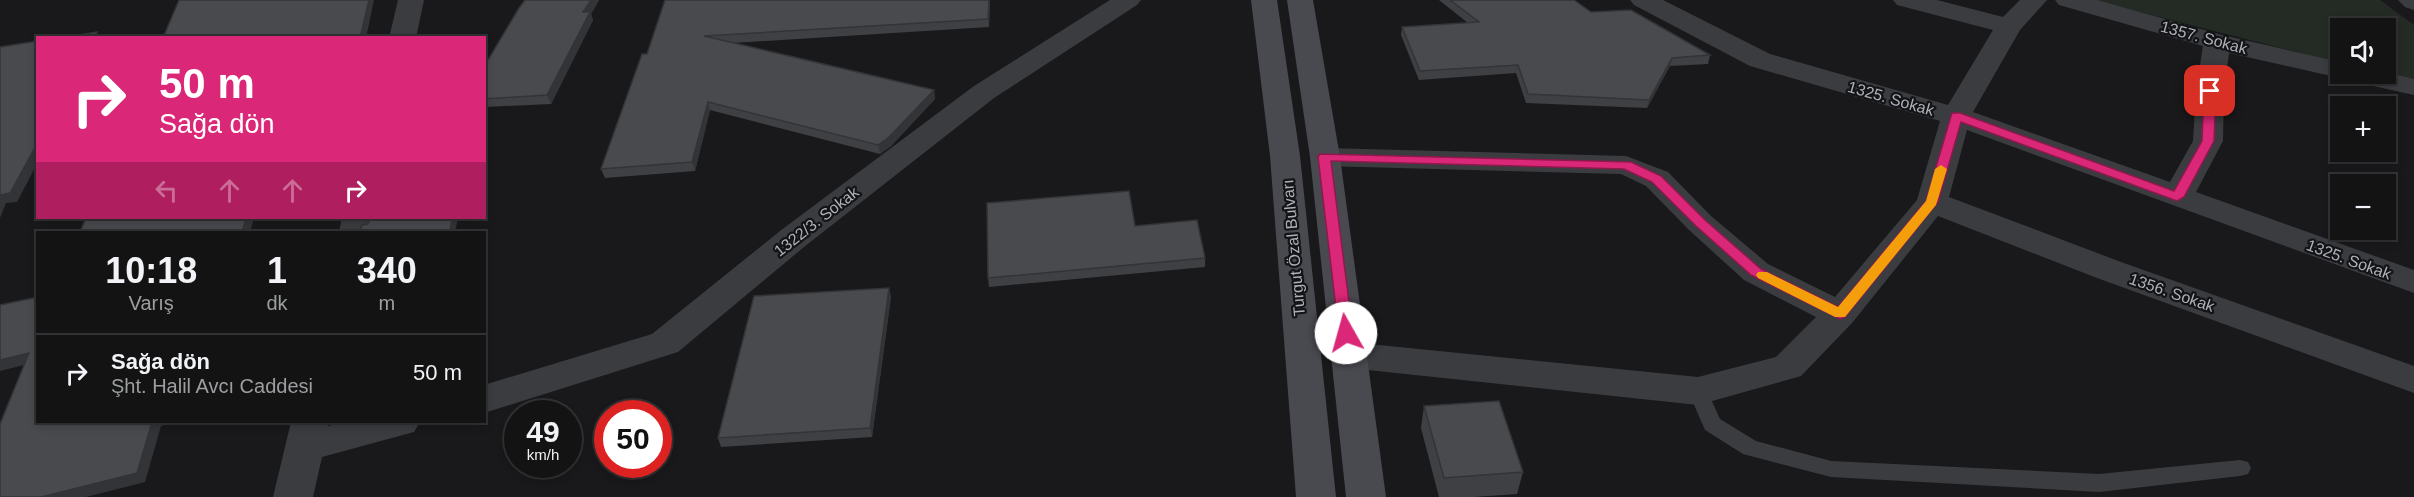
<!DOCTYPE html>
<html lang="tr">
<meta charset="utf-8">
<style>
:root{--surface:#131314;--page:#202022;--text:#f1f3f6;--muted:#9d9ea0;--line:#323234}
body{margin:0;font-family:Arial,sans-serif;background:var(--page);color:var(--text);height:100vh;display:flex;flex-direction:column;font-size:22px;white-space:nowrap}
*{box-sizing:border-box;margin:0}
p{font-size:20px;color:var(--muted)}
.icon{flex:none;width:33px;height:33px;fill:none;stroke:currentColor;stroke-width:2;stroke-linecap:round;stroke-linejoin:round}
.map{position:relative;flex:1;overflow:hidden}
.panel{position:absolute;left:36px;top:231px;width:450px;height:192px;display:flex;flex-direction:column;background:var(--surface);border-radius:0px;box-shadow:0 3px 9px #0003,0 0 0 2px var(--line)}
.panel>*{flex:none}
.top-card{position:absolute;left:36px;top:36px;width:450px;height:183px;border-radius:0px;box-shadow:0 3px 9px #0003,0 0 0 2px var(--line);background:#db2777;color:#fff;overflow:hidden}
.controls{position:absolute;left:2330px;top:18px;display:grid;gap:12px}
.controls a{display:grid;place-items:center;width:66px;height:66px;border-radius:0px;background:var(--surface);box-shadow:0 3px 9px #0003,0 0 0 2px var(--line);font-size:30px}
.speed{position:absolute;left:504px;top:400px;display:flex;gap:12px;font-size:30px;font-weight:700;text-align:center}
.speed>*{display:grid;place-content:center;width:78px;height:78px;border-radius:50%;background:var(--surface);box-shadow:0 3px 9px #0003,0 0 0 2px var(--line);line-height:1}
.speed small{font-size:15px;font-weight:400}
.speed .limit{border:9px solid #d22;background:#fff;color:#111}
.pin{position:absolute;display:grid;place-items:center;width:51px;height:51px;color:#fff;margin:-26px;border-radius:12px;box-shadow:0 3px 9px #0006}
.me{position:absolute;width:66px;margin:-33px;rotate:353deg;stroke-linejoin:round;filter:drop-shadow(0 0 4px #0008)}
.turn{display:flex;align-items:center;gap:21px;height:126px;padding:0 24px;font-size:27px}
.turn .icon{width:78px;height:78px;stroke-width:2.5}
.turn b{display:block;font-size:42px;line-height:51px}
.lanes{display:flex;align-items:center;height:57px;padding:0 24px;background:#0003;justify-content:center;gap:30px;direction:ltr}
.lanes .off{opacity:.35}
.eta{display:flex;justify-content:space-evenly;align-items:center;height:102px;text-align:center}
.eta b{font-size:36px;font-weight:700;line-height:42px}
ul{padding:0;list-style:none}
li{display:flex;align-items:center;gap:18px;height:78px;padding:0 24px;border-top:2px solid var(--line)}
li div{flex:1}
li b{display:block;font-size:22px}
li em{font-style:normal}
.map>svg:first-child{display:block}
.green{fill:#242b25}
.lines{fill:none;stroke-linecap:round;stroke-linejoin:round}
.lane{fill:#3b3c40;fill-rule:evenodd}
.street{fill:#3b3c40;fill-rule:evenodd}
.secondary{fill:#494a50;fill-rule:evenodd}
.wall{fill:#3f4043}
.shaded-wall{fill:#333437}
.building{fill:#494a4e;stroke:#333437;stroke-width:1.5}
.route{fill:#db2777;stroke:#8e194d;stroke-width:1.5}
.slow{fill:#f59e0b}
.labels{text-anchor:middle;stroke-width:4.5;stroke-linejoin:round;paint-order:stroke}
.street-label{font-size:16px;fill:#adb1ba;stroke:#141416}
</style>
<div class="map">
<svg width="2414" height="497" viewBox="0 0 2414 497">
<rect width="100%" height="100%" fill="#19191b"/>
<!-- green -->
<path class="green" d="M2093,0H2380L2414,25V82L2385,74V28H2340V63Z"/>
<g class="lines">
<!-- lane -->
<path class="lane" d="M1698,384L1705,386L1720,419L1756,441L1831,461L2099,474L2240,460L2248,462L2251,468L2248,474L2240,476L2099,492L1831,477L1743,454L1705,430L1688,391L1691,386Z"/>
<!-- street -->
<g class="street">
<path d="M398,0H424L416,38H389Z"/>
<path d="M1110,0H1141L1137,5L994,98L804,247L678,352L484,413V385L652,334L780,231L974,86Z"/>
<path d="M1630,0H1663L1770,54L1948,105L1993,30L1897,5L1893,0H1937L2003,17L2020,0H2047L2020,30L1973,112L2170,182L2193,141L2196,91L2203,46L2059,5L2055,0H2097L2222,35L2340,62V74L2385,72L2414,79V95L2346,80L2344,77L2340,78L2229,53L2224,91L2223,141L2196,192L2414,270V293L1967,130L1949,197L2121,262L2414,366V393L2097,278L1938,216L1852,323L1801,376L1698,405L1349,368L1336,364L1331,355L1336,346L1349,342L1698,377L1776,357L1816,317L1744,280L1689,230L1646,186L1621,174L1325,166L1314,163L1310,157L1314,151L1325,148L1626,156L1668,172L1711,216L1768,264L1835,297L1917,200L1940,121L1750,66L1634,5Z"/>
<path d="M2398,0H2414V10L2405,7Z"/>
<path d="M342,218H374L371,232H339Z"/>
<path d="M291,422H329L328,426L346,422H420L414,432L322,457L313,497H273Z"/>
</g>
<!-- secondary -->
<g class="secondary">
<path d="M1251,0H1277L1300,156L1336,497H1296L1270,156Z"/>
<path d="M1287,0H1313L1340,157L1386,497H1346L1310,157Z"/>
</g>
</g>
<!-- wall -->
<g class="wall">
<path d="M525,0H599L591,14L593,20L551,104L484,107V60H488Z"/>
<path d="M665,0H990L989,27L732,43L934,90L935,99L891,146L880,154L710,110L695,171L605,178L601,169L647,54Z"/>
<path d="M1439,0H1574L1591,12L1710,55L1708,64L1670,66L1647,108L1526,103L1516,73L1419,80L1401,35L1402,27L1468,23Z"/>
<path d="M1135,226L1205,258V267L989,287L988,278Z"/>
<path d="M889,288L891,297L872,437L721,447L718,438Z"/>
<path d="M1424,406L1523,472L1517,494L1474,497H1439L1421,428Z"/>
</g>
<!-- shaded-wall -->
<g class="shaded-wall">
<path d="M369,0H374L366,38H360Z"/>
<path d="M591,0H599L591,14L593,20L551,104L547,95L583,12Z"/>
<path d="M989,0H990L989,27L988,19Z"/>
<path d="M97,32L100,38H94Z"/>
<path d="M1672,58L1670,66L1647,108L1649,100Z"/>
<path d="M934,90L935,99L891,146L880,154L878,145Z"/>
<path d="M708,102L710,110L695,171L692,162Z"/>
<path d="M38,142V162L17,202L6,203L0,218V195Z"/>
<path d="M246,218H254L250,232H242Z"/>
<path d="M452,218H458L455,232H450Z"/>
<path d="M889,288L891,297L872,437L870,428Z"/>
<path d="M29,353L36,362L0,371V360Z"/>
<path d="M152,422H180L161,426L145,482L86,497H41Z"/>
</g>
<!-- building -->
<g class="building">
<path d="M179,0H369L360,38H163Z"/>
<path d="M525,0H591L583,12H590L547,95L484,99V60H488L519,8Z"/>
<path d="M665,0H989L988,19L704,36L934,90L889,137L878,145L708,102L692,162L601,169L642,54H647Z"/>
<path d="M1450,0H1574L1591,12L1631,10L1710,55L1672,58L1649,100L1528,94L1518,65L1420,71L1402,27L1479,22Z"/>
<path d="M97,32L94,38H62Z"/>
<path d="M38,41V142L10,193L0,195V47Z"/>
<path d="M1129,191L1135,226L1197,220L1205,258L988,278L987,203Z"/>
<path d="M86,218H246L242,232H80Z"/>
<path d="M370,218H452L450,232H360L362,225L368,224Z"/>
<path d="M889,288L870,428L718,438L754,296Z"/>
<path d="M38,297V422H152L137,473L41,497H0V424L29,353L0,360V305Z"/>
<path d="M1499,401L1523,472L1444,478L1424,406Z"/>
</g>
<!-- route -->
<path class="route" d="M2210,87L2216,91L2214,141L2184,197L2177,201L1961,122L1938,202L1845,317L1840,319L1751,275L1696,226L1652,182L1624,169L1331,161L1353,333L1346,338L1339,333L1318,157L1320,154L1631,162L1661,176L1705,220L1761,269L1838,307L1926,201L1952,113H1960L2174,191L2202,141L2204,91Z"/>
<!-- slow -->
<path class="slow" d="M1941,165L1947,169L1936,205L1845,317H1835L1758,278L1756,275L1758,272H1767L1838,307L1926,201L1935,169Z"/>
<g class="labels">
<!-- street labels -->
<g class="street-label">
<text transform="translate(2204 37) rotate(15)" y="6">1357. Sokak</text>
<text transform="translate(1891 98) rotate(16)" y="6">1325. Sokak</text>
<text transform="translate(816 221) rotate(-38)" y="6">1322/3. Sokak</text>
<text transform="translate(1293 248) rotate(-95)" y="6">Turgut Özal Bulvarı</text>
<text transform="translate(2349 259) rotate(20)" y="6">1325. Sokak</text>
<text transform="translate(2172 292) rotate(19)" y="6">1356. Sokak</text>
</g>
</g>
</svg>
<div class="controls">
<a><svg class="icon" aria-label="sound" viewBox="0 0 24 24"><path d="M4 9h4l5-4v14l-5-4H4zM17 9q2 3 0 6"/></svg></a>
<a>+</a>
<a>−</a>
</div>
<div class="speed"><div>49<small>km/h</small></div><div class="limit">50</div></div>
<div class="pin" style="left:2210px;top:91px;background:#d93025"><svg class="icon" aria-label="arrive" viewBox="0 0 24 24"><path d="M6 21V4h12l-3 4 3 4H6"/></svg></div>
<svg class="me" style="left:1346px;top:333px" viewBox="-20 -20 40 40"><circle r="19" fill="#fff"/><path d="M0-13L10 11 0 6-10 11z" fill="#db2777"/></svg>
<div class="top-card">
<div class="turn"><svg class="icon" aria-label="right" viewBox="0 0 24 24"><path d="M7 20v-9h11M14 6l5 5-5 5"/></svg><div><b>50 m</b>Sağa dön</div></div>
<div class="lanes"><svg class="icon off" aria-label="left" viewBox="0 0 24 24"><path d="M17 20v-9H6M10 6l-5 5 5 5"/></svg><svg class="icon off" aria-label="ahead" viewBox="0 0 24 24"><path d="M12 20V5M6 11l6-6 6 6"/></svg><svg class="icon off" aria-label="ahead" viewBox="0 0 24 24"><path d="M12 20V5M6 11l6-6 6 6"/></svg><svg class="icon" aria-label="right" viewBox="0 0 24 24"><path d="M7 20v-9h11M14 6l5 5-5 5"/></svg></div>
</div>
<section class="panel">
<div class="eta">
<div><b>10:18</b><p>Varış</p></div>
<div><b>1</b><p>dk</p></div>
<div><b>340</b><p>m</p></div>
</div>
<ul>
<li><svg class="icon" aria-label="right" viewBox="0 0 24 24"><path d="M7 20v-9h11M14 6l5 5-5 5"/></svg><div><b>Sağa dön</b><p>Şht. Halil Avcı Caddesi</p></div><em>50 m</em></li>
</ul>
</section>
</div>
